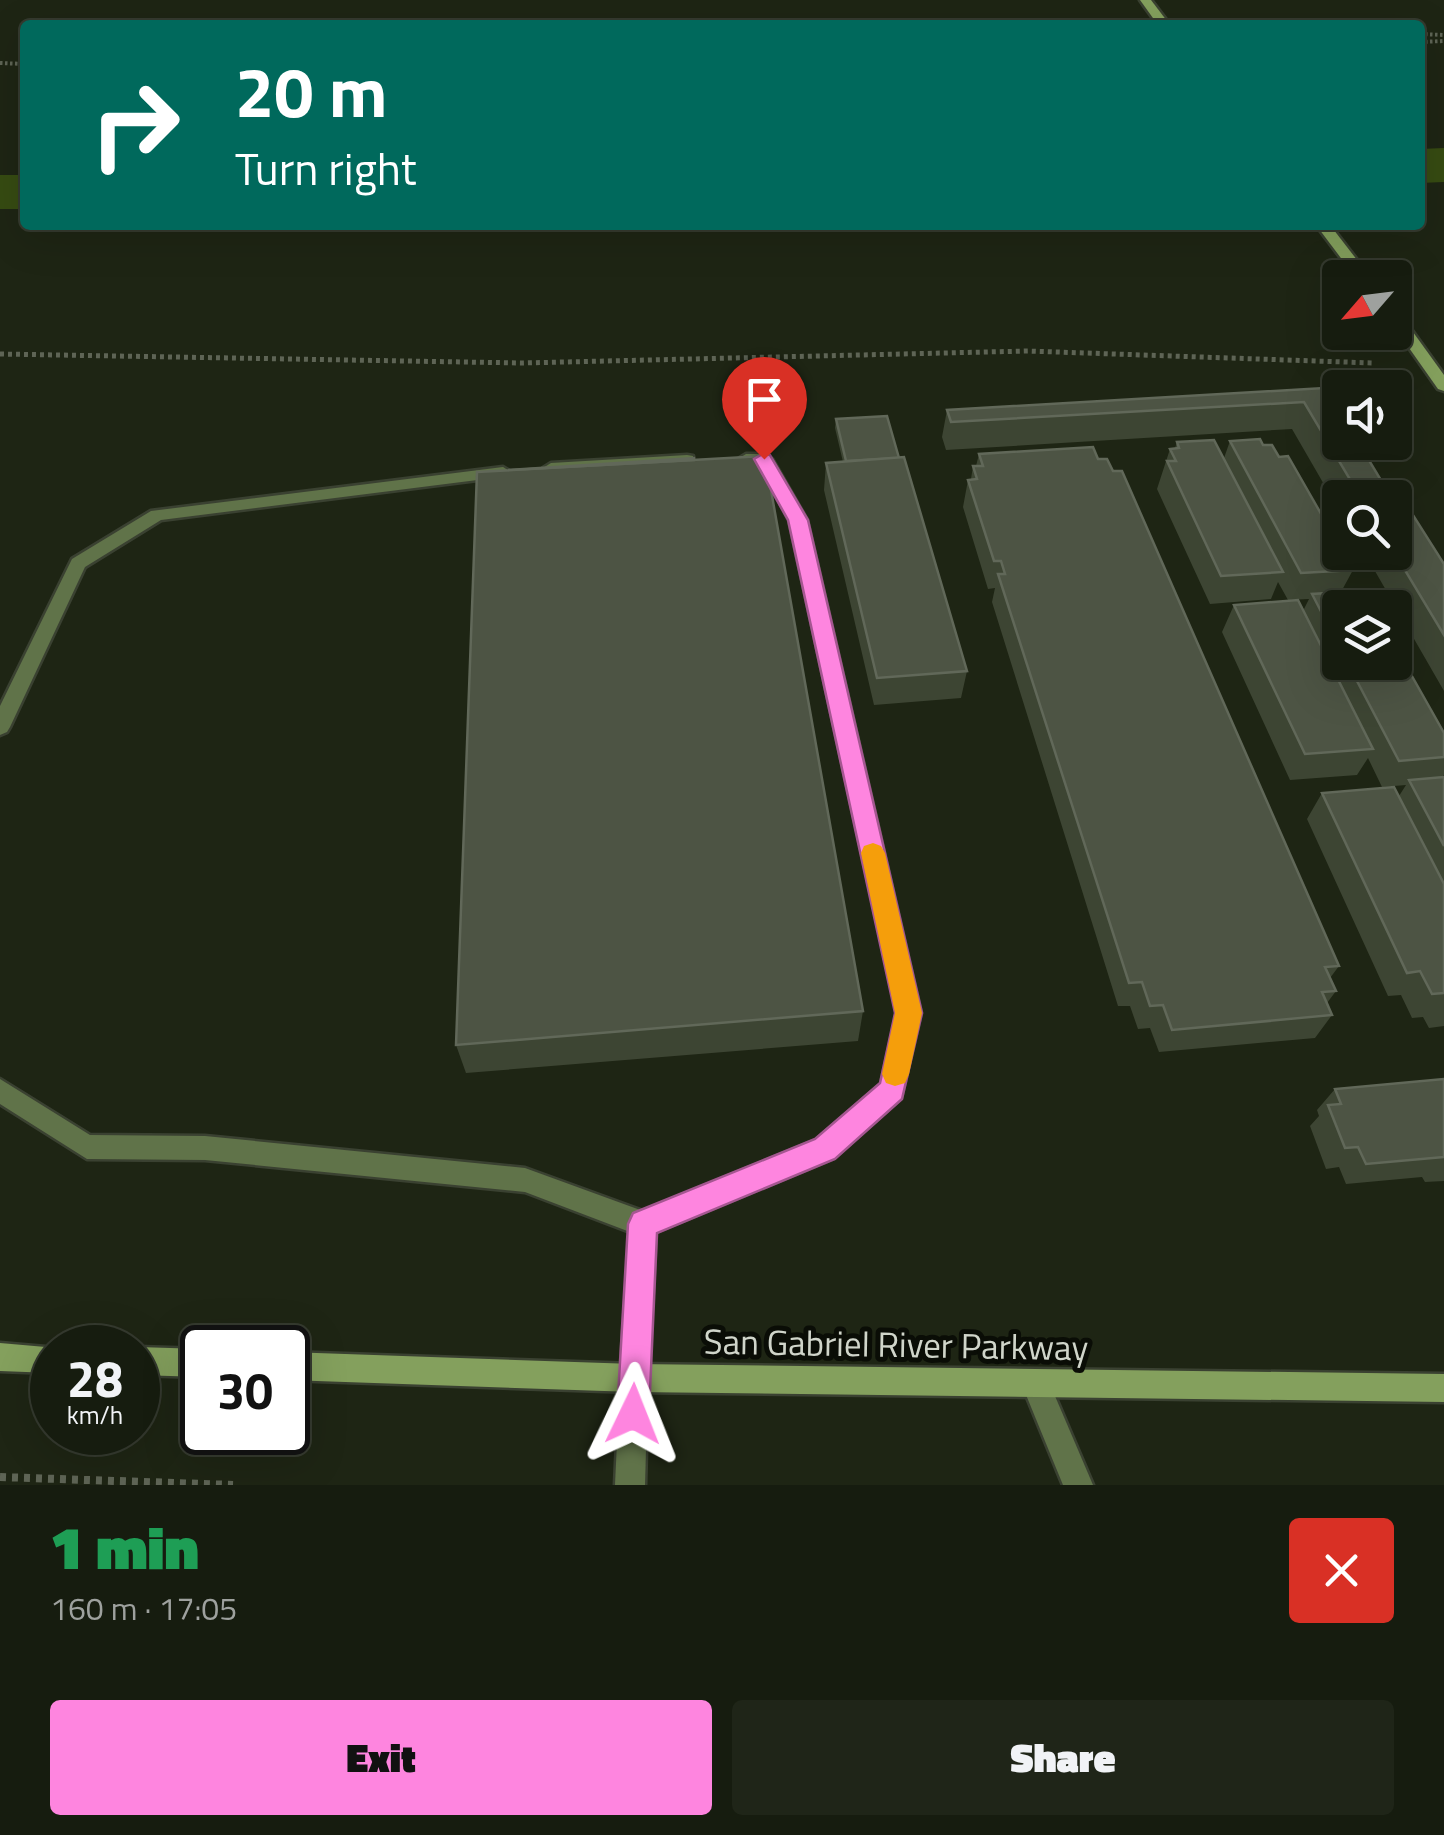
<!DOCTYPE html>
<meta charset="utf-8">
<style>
:root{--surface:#161c0f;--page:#1f2518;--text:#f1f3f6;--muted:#9ea19e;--line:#353a2f;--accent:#fe85df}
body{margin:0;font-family:"Titillium Web",sans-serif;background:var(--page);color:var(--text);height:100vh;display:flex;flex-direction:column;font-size:38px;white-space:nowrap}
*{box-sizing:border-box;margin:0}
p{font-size:32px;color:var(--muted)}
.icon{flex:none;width:55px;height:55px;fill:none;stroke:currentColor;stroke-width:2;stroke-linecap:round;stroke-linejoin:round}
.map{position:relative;height:1485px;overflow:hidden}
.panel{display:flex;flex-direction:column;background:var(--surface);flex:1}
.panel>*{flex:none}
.top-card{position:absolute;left:20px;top:20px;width:1405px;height:210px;border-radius:10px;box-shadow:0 10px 40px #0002,0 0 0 2px var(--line);background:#00695c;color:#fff;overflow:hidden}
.needle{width:65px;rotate:242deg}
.buttons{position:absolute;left:1322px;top:260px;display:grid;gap:20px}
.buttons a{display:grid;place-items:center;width:90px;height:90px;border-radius:10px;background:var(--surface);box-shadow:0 10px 40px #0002,0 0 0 2px var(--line);font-size:50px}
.speed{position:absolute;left:30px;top:1325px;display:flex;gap:20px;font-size:50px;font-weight:700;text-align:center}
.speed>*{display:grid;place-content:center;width:130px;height:130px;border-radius:50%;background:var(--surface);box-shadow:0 10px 40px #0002,0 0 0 2px var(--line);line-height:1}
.speed small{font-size:25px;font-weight:400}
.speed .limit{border:5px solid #111;border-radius:15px;background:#fff;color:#111}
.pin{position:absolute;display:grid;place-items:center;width:85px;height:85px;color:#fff;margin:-102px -42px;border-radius:50% 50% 50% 0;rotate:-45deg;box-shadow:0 0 10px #0007}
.pin .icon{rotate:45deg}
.me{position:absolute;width:110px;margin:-55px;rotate:2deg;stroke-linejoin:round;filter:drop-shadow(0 0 8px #0008)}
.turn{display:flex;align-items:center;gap:35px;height:210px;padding:0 50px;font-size:45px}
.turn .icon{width:130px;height:130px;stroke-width:2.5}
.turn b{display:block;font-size:70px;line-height:85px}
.round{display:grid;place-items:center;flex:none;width:105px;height:105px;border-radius:10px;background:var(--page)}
.summary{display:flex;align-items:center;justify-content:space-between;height:170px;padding:0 50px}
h1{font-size:60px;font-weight:800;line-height:75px;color:#1e9e55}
.primary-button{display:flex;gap:20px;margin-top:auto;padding:20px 50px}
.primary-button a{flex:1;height:115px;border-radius:10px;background:var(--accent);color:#111;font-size:40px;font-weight:800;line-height:115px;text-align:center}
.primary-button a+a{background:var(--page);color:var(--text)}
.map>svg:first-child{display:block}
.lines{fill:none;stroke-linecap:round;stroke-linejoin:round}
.river{fill:#364b12;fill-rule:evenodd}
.lane-casing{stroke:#3a4131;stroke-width:5}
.street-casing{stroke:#3a4131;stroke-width:5}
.secondary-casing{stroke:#3a4131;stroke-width:5}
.path-far2{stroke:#5e6455;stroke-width:4;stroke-dasharray:2.5 2.5;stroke-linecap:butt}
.path-far1{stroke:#5e6455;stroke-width:5;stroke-dasharray:4 4;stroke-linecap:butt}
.path{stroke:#5e6455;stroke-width:8;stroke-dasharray:6 6;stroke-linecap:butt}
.lane{fill:#607349;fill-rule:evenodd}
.street{fill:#607349;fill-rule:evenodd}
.secondary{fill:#84a05d;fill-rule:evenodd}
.wall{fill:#3d4533}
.building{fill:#4d5444;stroke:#616859;stroke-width:2.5}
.route{fill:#fe85df;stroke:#a55691;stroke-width:2.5}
.slow{fill:#f59e0b}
.labels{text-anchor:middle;stroke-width:10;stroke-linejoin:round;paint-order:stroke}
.near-street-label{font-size:35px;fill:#d0d5ca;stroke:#0a0d06}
</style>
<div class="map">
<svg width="1444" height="1485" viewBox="0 0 1444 1485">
<rect width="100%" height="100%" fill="#1e2514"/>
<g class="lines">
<!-- river -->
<g class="river">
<path d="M1444,148V182L1420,183V149Z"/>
<rect x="0" y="175" width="25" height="34"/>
</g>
<defs>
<g id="lane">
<path d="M764,454L772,459L807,520L921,1013L901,1098L834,1158L656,1232L648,1378L644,1388L634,1392L624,1388L620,1378L630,1232L525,1192L205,1160L87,1159L0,1104V1079L90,1135L205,1136L525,1168L643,1211L816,1140L881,1084L897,1013L789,520L759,464H746L738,459L746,454Z"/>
<path d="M687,455L693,456V464L551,473L543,468L551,463Z"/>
<path d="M503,467L511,472L509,476L161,520L85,567L10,727L7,732L0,735V706L72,559L151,511Z"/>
<path d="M1036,1371L1046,1375L1093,1485H1063L1022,1385L1026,1375Z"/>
</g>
<path id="street" d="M634,1364L644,1368L648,1378L645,1485H615L620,1378L624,1368Z"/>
<g id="secondary">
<path d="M1140,0H1151L1170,25H1158Z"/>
<path d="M1316,225H1330L1371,278H1356Z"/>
<path d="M1395,313L1400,314L1444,375V391L1438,389L1395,328Z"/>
<path d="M0,1343L57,1348H52V1373L0,1371Z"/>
<path d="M138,1347L202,1349V1377L138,1375Z"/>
<path d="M288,1352L634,1364L1444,1374V1402L634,1392L288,1380Z"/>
</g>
</defs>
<!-- lane casing -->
<use href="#lane" class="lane-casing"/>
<!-- street casing -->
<use href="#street" class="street-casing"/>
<!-- secondary casing -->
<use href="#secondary" class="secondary-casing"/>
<!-- path-far2 -->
<g class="path-far2">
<path d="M1420,34L1444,35"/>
<path d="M1420,42L1444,41"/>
<path d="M0,63L25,64"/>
</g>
<!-- path-far1 -->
<path class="path-far1" d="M0,354L522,363L1028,351L1373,363"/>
<!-- path -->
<path class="path" d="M0,1477L233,1485"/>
<!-- lane -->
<use href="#lane" class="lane"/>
<!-- street -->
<use href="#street" class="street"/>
<!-- secondary -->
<use href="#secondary" class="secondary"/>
</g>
<!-- wall -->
<g class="wall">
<path d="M1324,388L1340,414V442H1358L1382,482H1392L1444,564V691L1364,552H1395V498H1340V512L1292,429L946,450L942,437L947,410Z"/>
<path d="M836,419L899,458L967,671L961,698L874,705L824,490L826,463L843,462L835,428Z"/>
<path d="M1230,441L1263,445L1353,570L1341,592L1340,662H1395L1444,733V775L1442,777H1444V1026L1429,1028L1423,1017L1412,1018L1401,995L1388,996L1307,819L1322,793L1399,796L1406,785L1382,787L1368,758L1357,775L1290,780L1222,632L1234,605L1303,611L1309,599L1288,600L1278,582L1271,599L1210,604L1157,489L1170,449L1175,448L1177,442L1224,458Z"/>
<path d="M979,454L1098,459L1339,966L1330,978L1336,991L1327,1003L1332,1015L1315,1038L1159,1052L1150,1028L1138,1029L1130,1006H1118L992,602L995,588L988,589L963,507L968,480L971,479L973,466H976Z"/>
<path d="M863,1011L858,1041L466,1073L456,1045Z"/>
<path d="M1444,1079V1181L1425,1182L1422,1177L1346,1184L1339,1167L1326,1169L1310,1126L1319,1116L1317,1110L1335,1089Z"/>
</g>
<!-- building -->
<g class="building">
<path d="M1324,388L1340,414V442H1358L1382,482H1392L1444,564V635L1394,552L1395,498H1361L1304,402L951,422L947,410Z"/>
<path d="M887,416L899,458L846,461L836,419Z"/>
<path d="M1260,439L1263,445H1272L1279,457L1288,456L1340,547V552H1343L1353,570L1301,573L1230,441Z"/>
<path d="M1214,440L1283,572L1221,576L1167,461H1176L1170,449L1179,448L1177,442Z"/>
<path d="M1093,447L1098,459H1107L1113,471H1122L1339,966L1325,967L1336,991L1322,992L1332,1015L1172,1030L1163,1005L1150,1006L1142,982L1129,983L998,574H1005L1001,561H994L968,480L977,479L973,466H983L979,454Z"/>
<path d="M765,456L863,1011L456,1045L477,472Z"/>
<path d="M904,457L967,671L877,678L826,463Z"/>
<path d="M694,458V460L508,470Z"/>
<path d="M1364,591L1373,608H1340V648L1312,594Z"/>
<path d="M1298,600L1373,749L1305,754L1234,605Z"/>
<path d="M1395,646L1444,733V757L1399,761L1347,662H1395Z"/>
<path d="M1444,777V846L1409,780Z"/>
<path d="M1394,787L1444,884V993L1432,994L1420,971L1407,973L1322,793Z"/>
<path d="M1444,1079V1157L1366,1164L1358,1147L1345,1148L1328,1105L1341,1104L1335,1089Z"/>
</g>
<!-- route -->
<path class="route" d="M764,453L770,455L808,520L922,1013L902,1099L835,1159L657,1233L649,1414L644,1425L633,1430L621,1425L617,1414L628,1224L633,1213L815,1139L880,1083L895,1013L788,520L754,459Z"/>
<!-- slow -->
<path class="slow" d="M873,843L881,846L885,853L922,1013L909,1074L905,1083L895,1086L886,1083L882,1074L895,1013L861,853L864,846Z"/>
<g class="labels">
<!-- near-street labels -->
<g class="near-street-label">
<text transform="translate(896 1345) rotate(1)" y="12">San Gabriel River Parkway</text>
</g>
</g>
</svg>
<div class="buttons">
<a><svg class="needle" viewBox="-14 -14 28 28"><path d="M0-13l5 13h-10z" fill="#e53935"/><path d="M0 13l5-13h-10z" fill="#9ea19e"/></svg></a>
<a><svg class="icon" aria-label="sound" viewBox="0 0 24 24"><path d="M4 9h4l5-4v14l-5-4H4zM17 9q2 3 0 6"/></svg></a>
<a><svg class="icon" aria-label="search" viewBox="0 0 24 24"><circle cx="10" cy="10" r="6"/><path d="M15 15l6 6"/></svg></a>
<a><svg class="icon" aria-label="layers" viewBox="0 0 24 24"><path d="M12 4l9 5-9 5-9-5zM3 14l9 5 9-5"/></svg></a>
</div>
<div class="speed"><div>28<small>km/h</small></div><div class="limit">30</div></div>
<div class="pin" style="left:764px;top:459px;background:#d93025"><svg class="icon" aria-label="arrive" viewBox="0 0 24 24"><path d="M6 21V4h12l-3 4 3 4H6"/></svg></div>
<svg class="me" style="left:633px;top:1414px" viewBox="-20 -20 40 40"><path d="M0-17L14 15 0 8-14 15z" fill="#fe85df" stroke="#fff" stroke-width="4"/></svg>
<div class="top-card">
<div class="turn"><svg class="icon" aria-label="right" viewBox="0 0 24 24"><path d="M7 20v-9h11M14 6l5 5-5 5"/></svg><div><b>20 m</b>Turn right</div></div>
</div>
</div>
<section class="panel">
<div class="summary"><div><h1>1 min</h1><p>160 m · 17:05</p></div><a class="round" style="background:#d93025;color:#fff"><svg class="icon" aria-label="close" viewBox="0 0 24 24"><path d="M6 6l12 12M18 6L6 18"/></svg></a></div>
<div class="primary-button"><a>Exit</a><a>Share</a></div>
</section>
